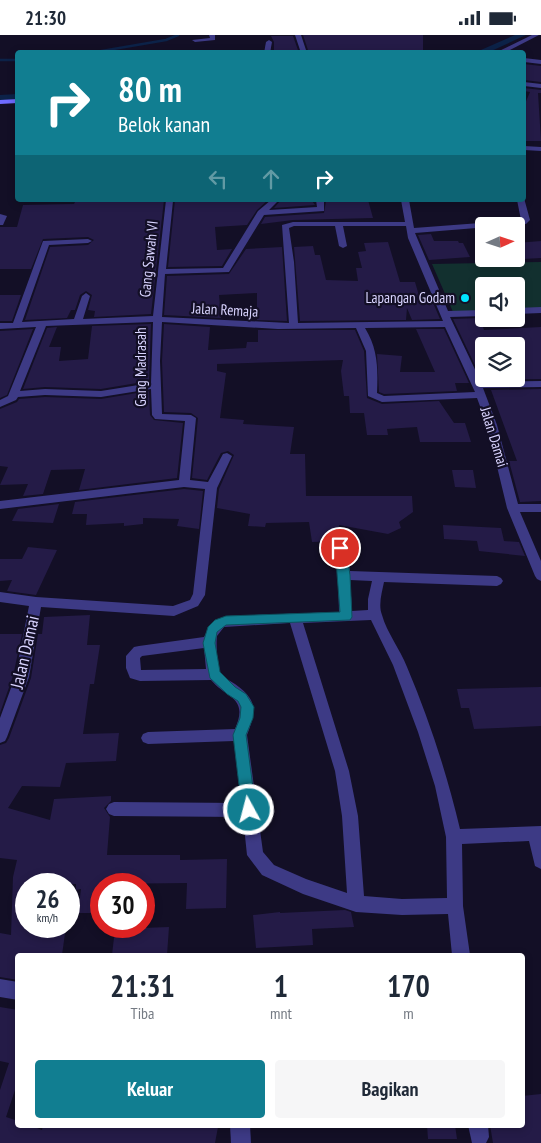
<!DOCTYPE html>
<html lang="id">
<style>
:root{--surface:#fff;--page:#f6f6f7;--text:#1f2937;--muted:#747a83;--accent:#117e91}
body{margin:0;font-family:"PT Sans Narrow",sans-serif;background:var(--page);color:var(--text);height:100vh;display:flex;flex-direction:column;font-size:19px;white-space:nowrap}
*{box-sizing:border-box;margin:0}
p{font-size:16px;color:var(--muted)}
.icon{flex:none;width:28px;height:28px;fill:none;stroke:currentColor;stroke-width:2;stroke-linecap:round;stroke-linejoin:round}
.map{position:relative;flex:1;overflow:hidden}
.side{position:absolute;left:15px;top:918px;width:510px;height:175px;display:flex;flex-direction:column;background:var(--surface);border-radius:5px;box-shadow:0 2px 8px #0003}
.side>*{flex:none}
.banner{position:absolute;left:15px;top:15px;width:511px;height:152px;border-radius:5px;box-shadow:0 2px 8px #0003;background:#117e91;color:#fff;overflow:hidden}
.needle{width:32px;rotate:87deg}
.tools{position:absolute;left:475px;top:182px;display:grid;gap:10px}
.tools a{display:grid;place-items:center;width:50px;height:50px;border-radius:5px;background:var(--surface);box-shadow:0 2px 8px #0003;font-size:25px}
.speed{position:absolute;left:15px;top:838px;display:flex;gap:10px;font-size:25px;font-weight:700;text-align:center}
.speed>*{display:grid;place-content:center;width:65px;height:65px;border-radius:50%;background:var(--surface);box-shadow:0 2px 8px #0003;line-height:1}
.speed small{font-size:12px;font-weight:400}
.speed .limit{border:8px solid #d22;background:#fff;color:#111}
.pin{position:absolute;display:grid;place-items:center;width:42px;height:42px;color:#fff;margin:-21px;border:2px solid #fff;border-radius:50%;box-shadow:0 1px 5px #0007}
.me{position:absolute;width:55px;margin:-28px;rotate:353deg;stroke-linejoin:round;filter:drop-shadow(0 0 4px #0008)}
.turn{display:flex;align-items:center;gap:18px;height:105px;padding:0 20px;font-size:22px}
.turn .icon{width:65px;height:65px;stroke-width:2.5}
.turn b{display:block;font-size:35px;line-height:42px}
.lanes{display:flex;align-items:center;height:48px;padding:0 20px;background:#0003;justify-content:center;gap:25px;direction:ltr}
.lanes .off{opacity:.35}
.eta{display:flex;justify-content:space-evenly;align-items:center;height:85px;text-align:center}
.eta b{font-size:30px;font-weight:600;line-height:35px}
.cta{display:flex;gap:10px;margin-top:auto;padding:10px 20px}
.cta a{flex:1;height:58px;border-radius:5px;background:var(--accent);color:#fff;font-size:20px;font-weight:600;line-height:58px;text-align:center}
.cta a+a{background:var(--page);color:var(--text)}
.status{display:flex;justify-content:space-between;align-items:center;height:35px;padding:0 25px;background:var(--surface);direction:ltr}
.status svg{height:14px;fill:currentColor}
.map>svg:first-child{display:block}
.green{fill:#12302f}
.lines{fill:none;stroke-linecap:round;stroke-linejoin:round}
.stream{stroke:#0c2248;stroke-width:2.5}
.canal{fill:#0c2248;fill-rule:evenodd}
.building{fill:#241b47}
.minor{fill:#3d3a85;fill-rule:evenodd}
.tertiary{fill:#3d3a85;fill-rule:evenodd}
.secondary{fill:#6f6bff;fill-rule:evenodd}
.route{fill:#117e91;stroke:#0b525e}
.poi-dot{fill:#00e5ff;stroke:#130f26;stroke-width:2}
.labels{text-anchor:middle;stroke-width:4.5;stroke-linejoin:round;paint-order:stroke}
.far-street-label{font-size:15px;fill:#d9d4ff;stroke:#130f26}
.far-poi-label{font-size:15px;fill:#d9d4ff;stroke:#130f26;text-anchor:end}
.street-label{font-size:18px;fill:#d9d4ff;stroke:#130f26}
</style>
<div class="status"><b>21:30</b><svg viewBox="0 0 49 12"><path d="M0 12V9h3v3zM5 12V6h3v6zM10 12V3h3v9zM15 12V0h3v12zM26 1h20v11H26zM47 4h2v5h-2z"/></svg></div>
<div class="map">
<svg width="541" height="1108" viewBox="0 0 541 1108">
<rect width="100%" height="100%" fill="#130f26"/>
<!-- green -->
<path class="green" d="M541,227V275L516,276V251H484V276L453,277L432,229Z"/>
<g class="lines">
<!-- stream -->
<g class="stream">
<path d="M90,18L166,5L178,0"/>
<path d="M0,25H18"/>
</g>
<!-- canal -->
<g class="canal">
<path d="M515,0H526L487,18H474Z"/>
<path d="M18,59V65L0,66V60Z"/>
</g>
</g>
<!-- building -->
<g class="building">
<path d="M303,0H423V15L402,18H309Z"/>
<path d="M271,1H293L299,18H274V7Z"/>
<path d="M524,29L541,31V47L524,45Z"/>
<path d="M524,53L541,55V58H538L541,106H524V71L530,57L524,56Z"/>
<path d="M76,165H164L151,279L94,282L95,276L88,275L92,260L86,256L80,260L75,275H71L67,283L25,285L50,212L88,210L94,205L88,202L43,204L31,234H0V192H17L23,170L74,169Z"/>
<path d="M175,165H268L257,175L247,190L215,192L217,215L232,214L222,231L168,232Z"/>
<path d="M281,165L312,166L315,170L274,173Z"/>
<path d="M368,165L373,183L293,185L261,189L265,182L324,178L326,166Z"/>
<path d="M431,199L434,206H458L459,208H463L470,222L429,225L418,200Z"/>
<path d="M541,206V223L523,224L516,213V208Z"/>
<path d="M388,207L400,247H415L420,264L431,263L440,284L412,285L407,273L406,285L300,286L294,212L313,211L315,220H320L326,245L358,246L356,233H362L358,217L366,216L364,208Z"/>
<path d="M282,212L287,286L257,285V258L219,260L221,283L164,280L167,241L229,239L246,214Z"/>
<path d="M0,260H21L12,286H0Z"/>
<path d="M480,283L484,295L541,292V344L487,345L516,344V311H484V345H482L453,284Z"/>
<path d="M151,289L149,346L101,354L45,352L23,354L47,293L57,292L49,312H61L59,326L88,324L92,291Z"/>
<path d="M164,289L210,292L208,315L246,313L247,307H258V295H355L364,316L367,363L382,369L439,366L454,388H465L471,407H420L417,392L387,394L388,400H367L364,378H350L349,361H344L341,336L343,325L217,329V336L226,338L220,383L244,385L243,389L294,392L290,419H305L306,461H412L413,477L399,487L401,493L388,499L339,490L341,506L312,507L309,487L266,488L265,492L248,491L250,479L217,473L219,454L234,420L228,416L221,418L207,445L192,443L198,383L191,378L164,377L162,326Z"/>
<path d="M33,294L7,360L0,363V296Z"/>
<path d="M416,294H444L469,348H455L457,356L384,359L379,357L377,319L402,321L400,337H435Z"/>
<path d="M541,354V466L520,467L509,426H517L491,355Z"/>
<path d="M149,356L150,380L154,385L183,388L177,443L79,455L85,434L51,435L43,459L23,461L28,449L0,450L8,432L0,431V374L17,367L19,364L45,362L101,364Z"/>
<path d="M452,435H473L476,453L455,452Z"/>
<path d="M184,454L203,456L199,494L177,491L179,484L143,483V489L124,491V488L86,490L87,479H72L75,467Z"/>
<path d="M59,469L53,488L12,486L18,474Z"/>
<path d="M443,490L501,493L504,506L519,507L525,521L479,516L477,506L444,504Z"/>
<path d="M28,512L57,515L36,560L7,556L12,545L0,546V524H22Z"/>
<path d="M90,580L87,610H100L94,649H90L83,699L119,698L116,726L66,728L60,752L22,751L8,773L50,785L54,764L111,761V766L104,773L110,782L107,820H180V825L227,824L226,873L186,874L187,848L101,849V878H78L81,854L76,855V849L26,848V891H66L62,920H18V945L0,942V898L11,900L13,842L17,825L0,823V710L6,708L9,703L31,643L38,599H42L44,582Z"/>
<path d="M0,599H22L13,641L0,678Z"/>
<path d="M541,652V691L474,694L469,673H461L457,654Z"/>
<path d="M345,875L351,877L354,892L312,894L313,910L256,913L253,880L280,877V878Z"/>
<path d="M169,892L167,920H112L115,894Z"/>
<path d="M0,972L18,975V1046L6,1082L18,1086V1090H29L42,1095L43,1090L71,1093L72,1090H206L218,1092L215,1108H0V1055L9,1028L0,1026Z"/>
<path d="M541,1059V1108H493L490,1090H522V1061Z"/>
<path d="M427,1090H455L457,1104H428Z"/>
</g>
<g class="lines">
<!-- minor -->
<g class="minor">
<path d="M209,0H215V5L195,7L192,5L210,3Z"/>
<path d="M295,0H301L307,18H301Z"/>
<path d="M269,5L272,7L270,18H264L266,7Z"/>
<path d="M524,23L541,25V29L524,27Z"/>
<path d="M524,47L541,49V53L524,51Z"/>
<path d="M524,111L541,112V116L524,115Z"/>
<path d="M524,163L530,185L526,189L415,198L448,276L484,275V281L450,282L481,347L541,346V352L483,353L497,390L518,469H541V477H520L541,526V546L537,544L535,541L507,473L487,390L477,363L382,367L368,361L366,316L356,293L278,294L162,287L160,326L162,379L191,380L196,383L190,445L208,447L223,419L227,418L232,421L217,453L205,560L198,571L174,581L41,572L29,642L7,702L5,706L0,708V683L15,642L29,571L0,567V557L36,562L173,571L190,565L193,559L205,454L184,452L0,474V466L179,445L185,386L155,384L152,380L151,354L101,362L45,360L18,362L16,365L0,372V365L8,361L36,292L0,294V288H13L43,206L88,204L92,206L88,208L49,210L22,287L74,284L82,261L86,258L90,261L83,284L153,281L166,165L173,166L166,234L223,233L258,176L271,165H279L269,175L317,172L316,165H324V176L264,180L229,237L165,239L162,282L289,288L282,190L293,187H405L401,165H409L414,193L521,185L517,165ZM294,191H335L339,211L343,213L347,211L343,191H406L408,203L443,286L298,288L294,227L289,193ZM153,287L151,348L101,356L45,354L20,356L46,291ZM445,292L475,357L384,361L377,358C378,334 378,314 365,293Z"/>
<path d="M0,179L7,181L3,190H0Z"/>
<path d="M541,272V278L516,279V273Z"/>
<path d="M340,509L346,513L350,536L497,541L501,543L503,546L501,549L497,551L384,547C382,557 378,570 382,580C387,598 400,614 407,632C429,684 447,739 460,794L541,791V834L535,831L529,806L462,809L463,871L470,920H452L448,879L402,880L356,877L303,859L262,840L247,820L243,782L114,781L109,779L106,774L109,769L114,767L241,768L234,706L148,709L143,707L141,703L143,699L148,697L235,694C249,662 227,664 211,645L140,646L130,643L126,633V621L134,612L139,611L204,602L211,589L226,581L339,577L338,540L334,513ZM350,545L372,546L368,564V575L352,576ZM371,585L393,630L418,697L435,751L446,802L447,863L402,864L364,861L358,781L349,736L303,588ZM290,588L335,736L342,781L347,858L306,844L274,830L263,817L247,700C256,676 258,665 235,649C230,646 223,642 220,637C217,630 216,609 217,601L224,592ZM204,613L206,634L141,635L140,623L142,621Z"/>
<path d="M0,944L18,947V965L0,962Z"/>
<path d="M230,1090H250L251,1108H231Z"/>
<path d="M468,1090H488L489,1102L486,1108H472Z"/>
</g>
<!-- tertiary -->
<path class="tertiary" d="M532,0H539L504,18H495Z"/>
<!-- secondary -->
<path class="secondary" d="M18,64V68L0,69V65Z"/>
</g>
<!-- route -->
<path class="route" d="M340,509L346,513L350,540L352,582L350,585L226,590L217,597L215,608L220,637L235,652L246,659L254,672L253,683L246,700L256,775L254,779L249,781L244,779L242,775L233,700L240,683L241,672L238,666L227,659L210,643L203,608L208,592L215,585L226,581L340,577L335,513Z"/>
<!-- markers -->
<circle class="poi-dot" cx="465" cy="263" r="5"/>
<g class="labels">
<!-- far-street labels -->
<g class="far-street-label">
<text transform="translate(149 224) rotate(-84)" y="5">Gang Sawah VI</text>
<text transform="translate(225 275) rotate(3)" y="5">Jalan Remaja</text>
<text transform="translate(141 332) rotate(-90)" y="5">Gang Madrasah</text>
<text transform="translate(494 402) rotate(73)" y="5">Jalan Damai</text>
</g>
<!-- far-poi labels -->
<g class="far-poi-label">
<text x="455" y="268">Lapangan Godam</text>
</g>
<!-- street labels -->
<g class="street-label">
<text transform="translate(25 617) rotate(-77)" y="6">Jalan Damai</text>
</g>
</g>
</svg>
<div class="tools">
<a><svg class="needle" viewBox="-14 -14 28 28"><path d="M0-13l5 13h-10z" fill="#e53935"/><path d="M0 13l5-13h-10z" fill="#747a83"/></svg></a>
<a><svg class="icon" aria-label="sound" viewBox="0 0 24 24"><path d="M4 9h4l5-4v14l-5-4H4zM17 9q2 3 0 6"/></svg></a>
<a><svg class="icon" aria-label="layers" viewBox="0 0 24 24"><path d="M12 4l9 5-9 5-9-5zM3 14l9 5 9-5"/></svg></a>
</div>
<div class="speed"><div>26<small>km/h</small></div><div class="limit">30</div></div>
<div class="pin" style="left:340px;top:513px;background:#d93025"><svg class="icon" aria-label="arrive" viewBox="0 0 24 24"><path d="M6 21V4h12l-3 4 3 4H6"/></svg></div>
<svg class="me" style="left:249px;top:775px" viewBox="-20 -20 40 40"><circle r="17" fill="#117e91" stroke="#fff" stroke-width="3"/><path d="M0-11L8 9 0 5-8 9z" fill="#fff"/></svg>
<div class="banner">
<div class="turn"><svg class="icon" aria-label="right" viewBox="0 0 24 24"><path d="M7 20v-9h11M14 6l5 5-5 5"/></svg><div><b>80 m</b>Belok kanan</div></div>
<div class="lanes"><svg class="icon off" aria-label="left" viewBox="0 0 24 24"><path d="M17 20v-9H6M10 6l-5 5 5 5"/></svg><svg class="icon off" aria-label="ahead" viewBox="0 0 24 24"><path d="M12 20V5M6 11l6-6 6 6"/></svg><svg class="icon" aria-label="right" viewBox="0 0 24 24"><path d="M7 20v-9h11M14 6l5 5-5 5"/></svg></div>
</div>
<section class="side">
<div class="eta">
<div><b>21:31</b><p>Tiba</p></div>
<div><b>1</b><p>mnt</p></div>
<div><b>170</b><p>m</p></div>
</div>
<div class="cta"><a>Keluar</a><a>Bagikan</a></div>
</section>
</div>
